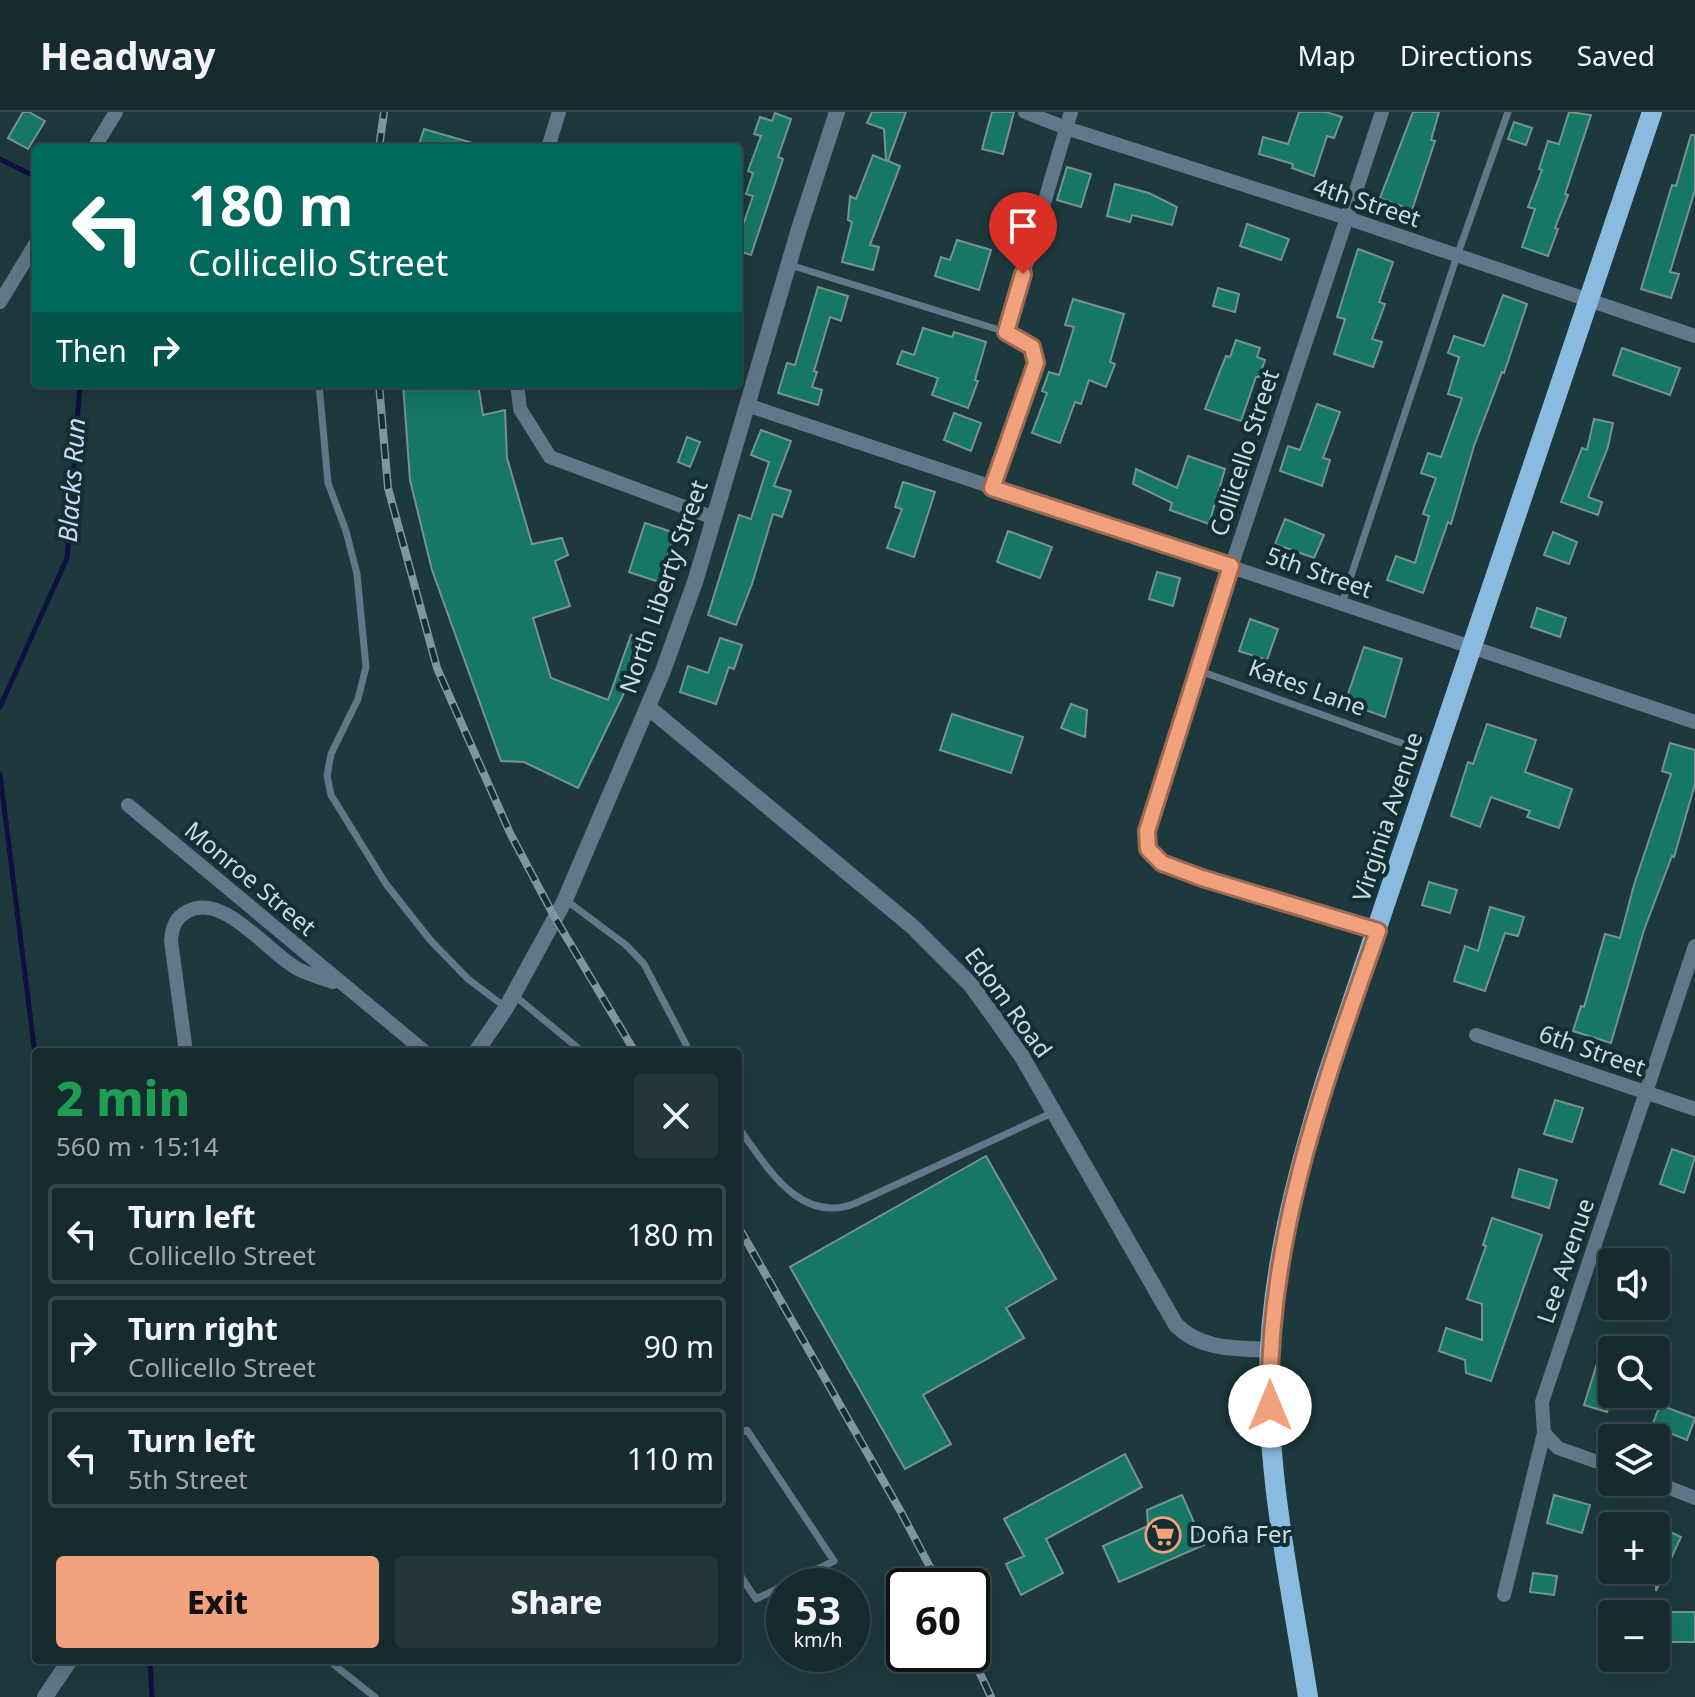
<!DOCTYPE html>
<meta charset="utf-8">
<style>
:root{--surface:#162b2e;--page:#23373a;--text:#f1f3f6;--muted:#9ea7aa;--line:#35474a;--accent:#f1a17c}
body{margin:0;font-family:"Noto Sans",sans-serif;background:var(--page);color:var(--text);height:100vh;display:flex;flex-direction:column;font-size:30px;white-space:nowrap}
*{box-sizing:border-box;margin:0}
p{font-size:26px;color:var(--muted)}
.icon{flex:none;width:44px;height:44px;fill:none;stroke:currentColor;stroke-width:2;stroke-linecap:round;stroke-linejoin:round}
.map{position:relative;flex:1;overflow:hidden}
.panel{position:absolute;left:32px;top:936px;width:710px;height:616px;display:flex;flex-direction:column;background:var(--surface);border-radius:8px;box-shadow:0 8px 32px #0002,0 0 0 2px var(--line)}
.panel>*{flex:none}
.guide{position:absolute;left:32px;top:32px;width:710px;height:244px;border-radius:8px;box-shadow:0 8px 32px #0002,0 0 0 2px var(--line);background:#00695c;color:#fff;overflow:hidden}
.tools{position:absolute;left:1598px;top:1136px;display:grid;gap:16px}
.tools a{display:grid;place-items:center;width:72px;height:72px;border-radius:8px;background:var(--surface);box-shadow:0 8px 32px #0002,0 0 0 2px var(--line);font-size:40px}
.speed{position:absolute;left:766px;top:1456px;display:flex;gap:16px;font-size:40px;font-weight:700;text-align:center}
.speed>*{display:grid;place-content:center;width:104px;height:104px;border-radius:50%;background:var(--surface);box-shadow:0 8px 32px #0002,0 0 0 2px var(--line);line-height:1}
.speed small{font-size:20px;font-weight:400}
.speed .limit{border:4px solid #111;border-radius:12px;background:#fff;color:#111}
.pin{position:absolute;display:grid;place-items:center;width:68px;height:68px;color:#fff;margin:-82px -34px;border-radius:50% 50% 50% 0;rotate:-45deg;box-shadow:0 0 8px #0007}
.pin .icon{rotate:45deg}
.me{position:absolute;width:88px;margin:-44px;rotate:0deg;stroke-linejoin:round;filter:drop-shadow(0 0 6px #0008)}
.turn{display:flex;align-items:center;gap:28px;height:168px;padding:0 24px;font-size:36px}
.turn .icon{width:104px;height:104px;stroke-width:2.5}
.turn b{display:block;font-size:56px;line-height:68px}
.then{display:flex;align-items:center;height:76px;padding:0 24px;background:#0003;gap:16px;font-size:30px}
.round{display:grid;place-items:center;flex:none;width:84px;height:84px;border-radius:8px;background:var(--page)}
.summary{display:flex;align-items:center;justify-content:space-between;height:136px;padding:0 24px}
h1{font-size:48px;font-weight:800;line-height:60px;color:#1e9e55}
.action{display:flex;gap:16px;margin-top:auto;padding:16px 24px}
.action a{flex:1;height:92px;border-radius:8px;background:var(--accent);color:#111;font-size:32px;font-weight:800;line-height:92px;text-align:center}
.action a+a{background:var(--page);color:var(--text)}
ul{padding:0;list-style:none}
li{display:flex;align-items:center;gap:24px;height:100px;margin:0 16px 12px;padding:0 8px;border:4px solid var(--line);border-radius:8px}
li div{flex:1}
li b{display:block;font-size:30px}
li em{font-style:normal}
header{display:flex;align-items:center;gap:48px;box-sizing:border-box;height:112px;padding:0 40px;background:var(--surface);border-bottom:2px solid var(--line)}
header strong{font-size:38px}
nav{display:flex;gap:44px;margin-inline-start:auto;font-size:28px}
.map>svg:first-child{display:block}
.lines{fill:none;stroke-linecap:round;stroke-linejoin:round}
.stream{stroke:#0f0f40;stroke-width:5}
.building{fill:#167765;stroke:#76948c;stroke-width:2}
.service{stroke:#60788a;stroke-width:7}
.minor{stroke:#60788a;stroke-width:14}
.tertiary{stroke:#60788a;stroke-width:16}
.primary{stroke:#89bae0;stroke-width:20}
.rail-casing{stroke:#81969a;stroke-width:8}
.rail{stroke:#122f33;stroke-width:5;stroke-dasharray:15;stroke-linecap:butt}
.route-casing{stroke:#9d6951;stroke-width:20}
.route{stroke:#f1a17c;stroke-width:14}
.labels{text-anchor:middle;stroke-width:8;stroke-linejoin:round;paint-order:stroke}
.street-label{font-size:24px;fill:#cbdbde;stroke:#122f33}
.poi-label{font-size:24px;fill:#cbdbde;stroke:#122f33;text-anchor:start}
.water-label{font-size:26px;font-style:italic;fill:#cfd7f9;stroke:#122f33}
</style>
<header>
<strong>Headway</strong>
<nav><a>Map</a><a>Directions</a><a>Saved</a></nav>
</header>
<div class="map">
<svg width="1695" height="1585" viewBox="0 0 1695 1585">
<rect width="100%" height="100%" fill="#1d393e"/>
<g class="lines">
<!-- stream -->
<g class="stream">
<path d="M0,47L36,65"/>
<path d="M0,595L67,446L80,272"/>
<path d="M0,662L36,950"/>
<path d="M150,1548L152,1585"/>
</g>
</g>
<!-- building -->
<g class="building">
<path d="M23,0H29L45,9L28,37L8,26Z"/>
<path d="M872,0H906L888,49L900,54L870,133L879,135L873,158L842,150L852,110L848,108L850,84L856,87L873,43L886,49L884,17L867,11Z"/>
<path d="M992,0H1014L1003,42L982,37Z"/>
<path d="M1299,0H1326L1342,5L1334,26L1327,24L1314,64L1292,56L1293,52L1259,42L1263,25L1288,32Z"/>
<path d="M1413,0H1439L1431,28L1435,29L1412,98L1380,86Z"/>
<path d="M1569,0L1591,3L1565,82L1568,83L1555,116L1558,117L1548,144L1522,135L1535,97L1528,95L1542,58L1539,57L1548,29L1559,32Z"/>
<path d="M775,1L791,7L778,45L783,47L751,143L738,139V115L742,116L753,84L746,82L753,61L748,59L761,24L754,22L760,5L772,9Z"/>
<path d="M1514,10L1532,16L1526,33L1508,27Z"/>
<path d="M424,17L476,32L475,36H418Z"/>
<path d="M1691,23H1695V78L1670,160L1679,162L1671,186L1641,177L1672,73L1676,74Z"/>
<path d="M1067,55L1091,62L1081,95L1057,88Z"/>
<path d="M1115,72L1149,81L1177,95L1172,113L1132,103L1130,110L1107,104Z"/>
<path d="M1247,112L1289,127L1281,148L1240,134Z"/>
<path d="M957,128L991,138L979,178L935,164L941,145L950,148Z"/>
<path d="M1358,137L1393,150L1379,190L1385,192L1372,227L1382,230L1373,255L1334,242L1345,207L1337,205Z"/>
<path d="M818,175L848,184L841,209L830,205L814,259L817,260L812,275L822,278L818,293L778,281L787,251L795,253Z"/>
<path d="M1218,176L1239,182L1235,200L1213,194Z"/>
<path d="M1503,183L1527,192L1504,261L1502,260L1474,334L1451,412L1448,410L1423,481L1387,468L1396,444L1415,451L1429,404L1423,402L1436,366L1421,361L1428,341L1441,345L1462,286L1448,282L1459,245L1448,241L1454,224L1484,234Z"/>
<path d="M1073,187L1124,202L1110,250L1115,252L1106,275L1089,268L1081,292L1075,290L1060,331L1032,321L1047,281L1042,279L1049,260L1059,263L1074,215L1065,213Z"/>
<path d="M923,216L952,225L954,220L986,230L975,268L978,269L968,296L932,283L938,266L897,252L902,239L914,243Z"/>
<path d="M1236,228L1260,236L1257,245L1265,248L1259,265H1256L1241,309L1205,297L1226,244L1230,245Z"/>
<path d="M1622,236L1680,256L1670,283L1613,263Z"/>
<path d="M403,272H478L483,303L505,298L507,346L532,432L562,426L568,443L555,449L570,494L533,506L551,566L608,588L631,523L649,529L631,581L625,579L578,676L524,650L501,649L432,458L410,368Z"/>
<path d="M1317,292L1340,300L1323,346L1330,348L1322,374L1280,359L1288,334L1300,338Z"/>
<path d="M954,301L981,311L971,339L944,328Z"/>
<path d="M1594,307L1613,311L1608,335L1588,385L1602,390L1598,403L1561,390L1582,336L1587,338Z"/>
<path d="M761,318L791,329L774,374L791,379L782,405L773,402L752,472L736,513L708,503L739,403L751,407L769,350L751,343Z"/>
<path d="M687,325L700,330L690,355L678,350Z"/>
<path d="M1188,344L1225,357L1209,412L1170,398L1172,391L1133,372L1136,357L1177,376Z"/>
<path d="M903,370L935,380L914,445L887,436L902,397L895,395Z"/>
<path d="M1285,407L1324,423L1314,446L1275,432Z"/>
<path d="M645,411L675,421L659,470L629,460Z"/>
<path d="M1008,419L1052,435L1040,466L997,450Z"/>
<path d="M1553,420L1577,430L1569,452L1544,443Z"/>
<path d="M1157,460L1180,466L1173,494L1149,487Z"/>
<path d="M1537,496L1566,506L1560,525L1531,515Z"/>
<path d="M1250,507L1278,517L1267,548L1239,539Z"/>
<path d="M720,526L742,533L734,557L729,555L716,592L680,580L688,554L708,561Z"/>
<path d="M1364,535L1402,547L1385,605L1345,591Z"/>
<path d="M1071,592L1087,598L1085,625L1061,616Z"/>
<path d="M952,602L1023,625L1011,661L940,638Z"/>
<path d="M1487,612L1536,628L1525,660L1572,677L1559,716L1527,705L1530,699L1491,685L1480,715L1451,704L1468,650L1473,652Z"/>
<path d="M1670,631L1695,638V672L1674,745L1672,744L1644,818L1611,931L1573,919L1581,894L1584,895L1605,822L1620,826L1634,773L1671,662L1662,659Z"/>
<path d="M1429,770L1457,778L1450,801L1422,793Z"/>
<path d="M1490,795L1524,805L1518,824L1505,821L1485,879L1454,869L1465,834L1478,839Z"/>
<path d="M1555,988L1583,996L1572,1030L1544,1022Z"/>
<path d="M1672,1037L1695,1045L1684,1081L1660,1072Z"/>
<path d="M986,1044L1056,1167L1006,1196L1024,1226L923,1283L951,1332L905,1357L790,1155Z"/>
<path d="M1519,1057L1557,1068L1549,1096L1512,1085Z"/>
<path d="M1492,1106L1542,1123L1491,1269L1466,1261L1465,1248L1439,1239L1446,1216L1482,1228V1192L1467,1187L1486,1134L1483,1133Z"/>
<path d="M1600,1242L1612,1246V1284L1607,1300L1584,1293Z"/>
<path d="M1660,1293L1695,1306L1687,1328L1652,1314Z"/>
<path d="M1125,1342L1142,1375L1046,1427L1063,1461L1021,1483L1006,1452L1024,1444L1004,1407Z"/>
<path d="M1182,1383L1204,1433L1119,1470L1103,1434L1148,1414L1147,1398Z"/>
<path d="M1554,1383L1590,1393L1582,1421L1547,1411Z"/>
<path d="M1656,1413L1681,1425L1656,1479Z"/>
<path d="M1533,1461L1557,1464L1554,1483L1530,1480Z"/>
<rect x="1656" y="1500" width="39" height="30"/>
</g>
<g class="lines">
<!-- service -->
<g class="service">
<path d="M790,153L1006,220"/>
<path d="M319,272L328,371L346,419L357,462L366,555L358,587L331,642L327,664L331,683L386,772L431,829L468,867L505,895"/>
<path d="M1342,491L1457,144L1508,0"/>
<path d="M1197,558L1404,632"/>
<path d="M567,789L626,833L644,852L690,940"/>
<path d="M515,884L578,936L579,940"/>
<path d="M738,1015C766,1053 799,1114 856,1091L1054,1000"/>
<path d="M738,1322L747,1318L834,1449L756,1487L738,1460"/>
<path d="M328,1548L375,1585"/>
</g>
<!-- minor -->
<g class="minor">
<path d="M1025,0L1066,16L1347,106L1695,224"/>
<path d="M94,36L116,0"/>
<path d="M548,36L559,0"/>
<path d="M0,190L36,131"/>
<path d="M517,272L520,297L550,345L714,406"/>
<path d="M747,293L1695,610"/>
<path d="M992,376L1036,251L1032,235L1006,220L1071,0"/>
<path d="M128,693L425,940"/>
<path d="M1378,819L1162,751L1148,737L1147,719L1197,558L1382,0"/>
<path d="M1476,923L1695,997"/>
<path d="M186,940L171,829C172,815 175,806 188,799C224,780 268,841 298,857C308,862 321,866 333,870"/>
<path d="M1544,1321L1558,1336L1612,1355"/>
<path d="M1655,1370L1695,1386"/>
<path d="M1504,1483L1544,1321L1542,1290L1695,834"/>
</g>
<!-- tertiary -->
<g class="tertiary">
<path d="M649,596L913,815L971,873L1021,943L1176,1213C1202,1239 1237,1236 1270,1238"/>
<path d="M476,940L506,896L564,790L663,559L696,467L799,117L837,0"/>
<path d="M45,1585L70,1548"/>
</g>
<!-- primary -->
<path class="primary" d="M1308,1585C1292,1480 1268,1372 1269,1265C1270,1163 1296,1064 1326,967L1652,0"/>
<defs>
<g id="rail">
<path d="M379,36L384,0"/>
<path d="M379,272L388,376L437,556L510,721L555,806L635,940"/>
<path d="M738,1114L901,1400L940,1474"/>
<path d="M971,1542L991,1585"/>
</g>
</defs>
<!-- rail casing -->
<use href="#rail" class="rail-casing"/>
<!-- rail -->
<use href="#rail" class="rail"/>
</g>
<g class="lines">
<defs>
<path id="route" d="M1023,162L1006,220L1032,235L1036,251L992,376L1231,454L1147,719L1148,737L1162,751L1202,766L1378,819C1324,973 1266,1128 1270,1294"/>
</defs>
<!-- route casing -->
<use href="#route" class="route-casing"/>
<!-- route -->
<use href="#route" class="route"/>
</g>
<!-- icons -->
<defs>
<symbol id="supermarket-ring" viewBox="-11 -11 22 22"><circle r="9.5" fill="#122f33" stroke="#f1a17c" stroke-width="1.5"/><path d="M-6-5.5h2.5l.6 2H6L4.5 2H-2.5L-4.4-4H-6ZM-1.5 3.2a1.3 1.3 0 1 0 .1 0ZM3 3.2a1.3 1.3 0 1 0 .1 0Z" fill="#f1a17c"/></symbol>
</defs>
<g fill-rule="evenodd">
<use href="#supermarket-ring" x="1143" y="1403" width="40" height="40"/>
</g>
<g class="labels">
<!-- street labels -->
<g class="street-label">
<text transform="translate(1367 91) rotate(18)" y="8">4th Street</text>
<text transform="translate(1245 341) rotate(-72)" y="8">Collicello Street</text>
<text transform="translate(1319 461) rotate(19)" y="8">5th Street</text>
<text transform="translate(664 475) rotate(-71)" y="8">North Liberty Street</text>
<text transform="translate(1307 576) rotate(20)" y="8">Kates Lane</text>
<text transform="translate(1388 705) rotate(-72)" y="8">Virginia Avenue</text>
<text transform="translate(250 767) rotate(40)" y="8">Monroe Street</text>
<text transform="translate(1008 891) rotate(54)" y="8">Edom Road</text>
<text transform="translate(1592 939) rotate(19)" y="8">6th Street</text>
<text transform="translate(1566 1149) rotate(-71)" y="8">Lee Avenue</text>
</g>
<!-- poi labels -->
<g class="poi-label">
<text x="1189" y="1431">Doña Fer</text>
</g>
<!-- water labels -->
<g class="water-label">
<text transform="translate(72 368) rotate(-86)" y="9">Blacks Run</text>
</g>
</g>
</svg>
<div class="tools">
<a><svg class="icon" aria-label="sound" viewBox="0 0 24 24"><path d="M4 9h4l5-4v14l-5-4H4zM17 9q2 3 0 6"/></svg></a>
<a><svg class="icon" aria-label="search" viewBox="0 0 24 24"><circle cx="10" cy="10" r="6"/><path d="M15 15l6 6"/></svg></a>
<a><svg class="icon" aria-label="layers" viewBox="0 0 24 24"><path d="M12 4l9 5-9 5-9-5zM3 14l9 5 9-5"/></svg></a>
<a>+</a>
<a>−</a>
</div>
<div class="speed"><div>53<small>km/h</small></div><div class="limit">60</div></div>
<div class="pin" style="left:1023px;top:162px;background:#d93025"><svg class="icon" aria-label="arrive" viewBox="0 0 24 24"><path d="M6 21V4h12l-3 4 3 4H6"/></svg></div>
<svg class="me" style="left:1270px;top:1294px" viewBox="-20 -20 40 40"><circle r="19" fill="#fff"/><path d="M0-13L10 11 0 6-10 11z" fill="#f1a17c"/></svg>
<div class="guide">
<div class="turn"><svg class="icon" aria-label="left" viewBox="0 0 24 24"><path d="M17 20v-9H6M10 6l-5 5 5 5"/></svg><div><b>180 m</b>Collicello Street</div></div>
<div class="then">Then<svg class="icon" aria-label="right" viewBox="0 0 24 24"><path d="M7 20v-9h11M14 6l5 5-5 5"/></svg></div>
</div>
<section class="panel">
<div class="summary"><div><h1>2 min</h1><p>560 m · 15:14</p></div><a class="round"><svg class="icon" aria-label="close" viewBox="0 0 24 24"><path d="M6 6l12 12M18 6L6 18"/></svg></a></div>
<ul>
<li><svg class="icon" aria-label="left" viewBox="0 0 24 24"><path d="M17 20v-9H6M10 6l-5 5 5 5"/></svg><div><b>Turn left</b><p>Collicello Street</p></div><em>180 m</em></li>
<li><svg class="icon" aria-label="right" viewBox="0 0 24 24"><path d="M7 20v-9h11M14 6l5 5-5 5"/></svg><div><b>Turn right</b><p>Collicello Street</p></div><em>90 m</em></li>
<li><svg class="icon" aria-label="left" viewBox="0 0 24 24"><path d="M17 20v-9H6M10 6l-5 5 5 5"/></svg><div><b>Turn left</b><p>5th Street</p></div><em>110 m</em></li>
</ul>
<div class="action"><a>Exit</a><a>Share</a></div>
</section>
</div>
